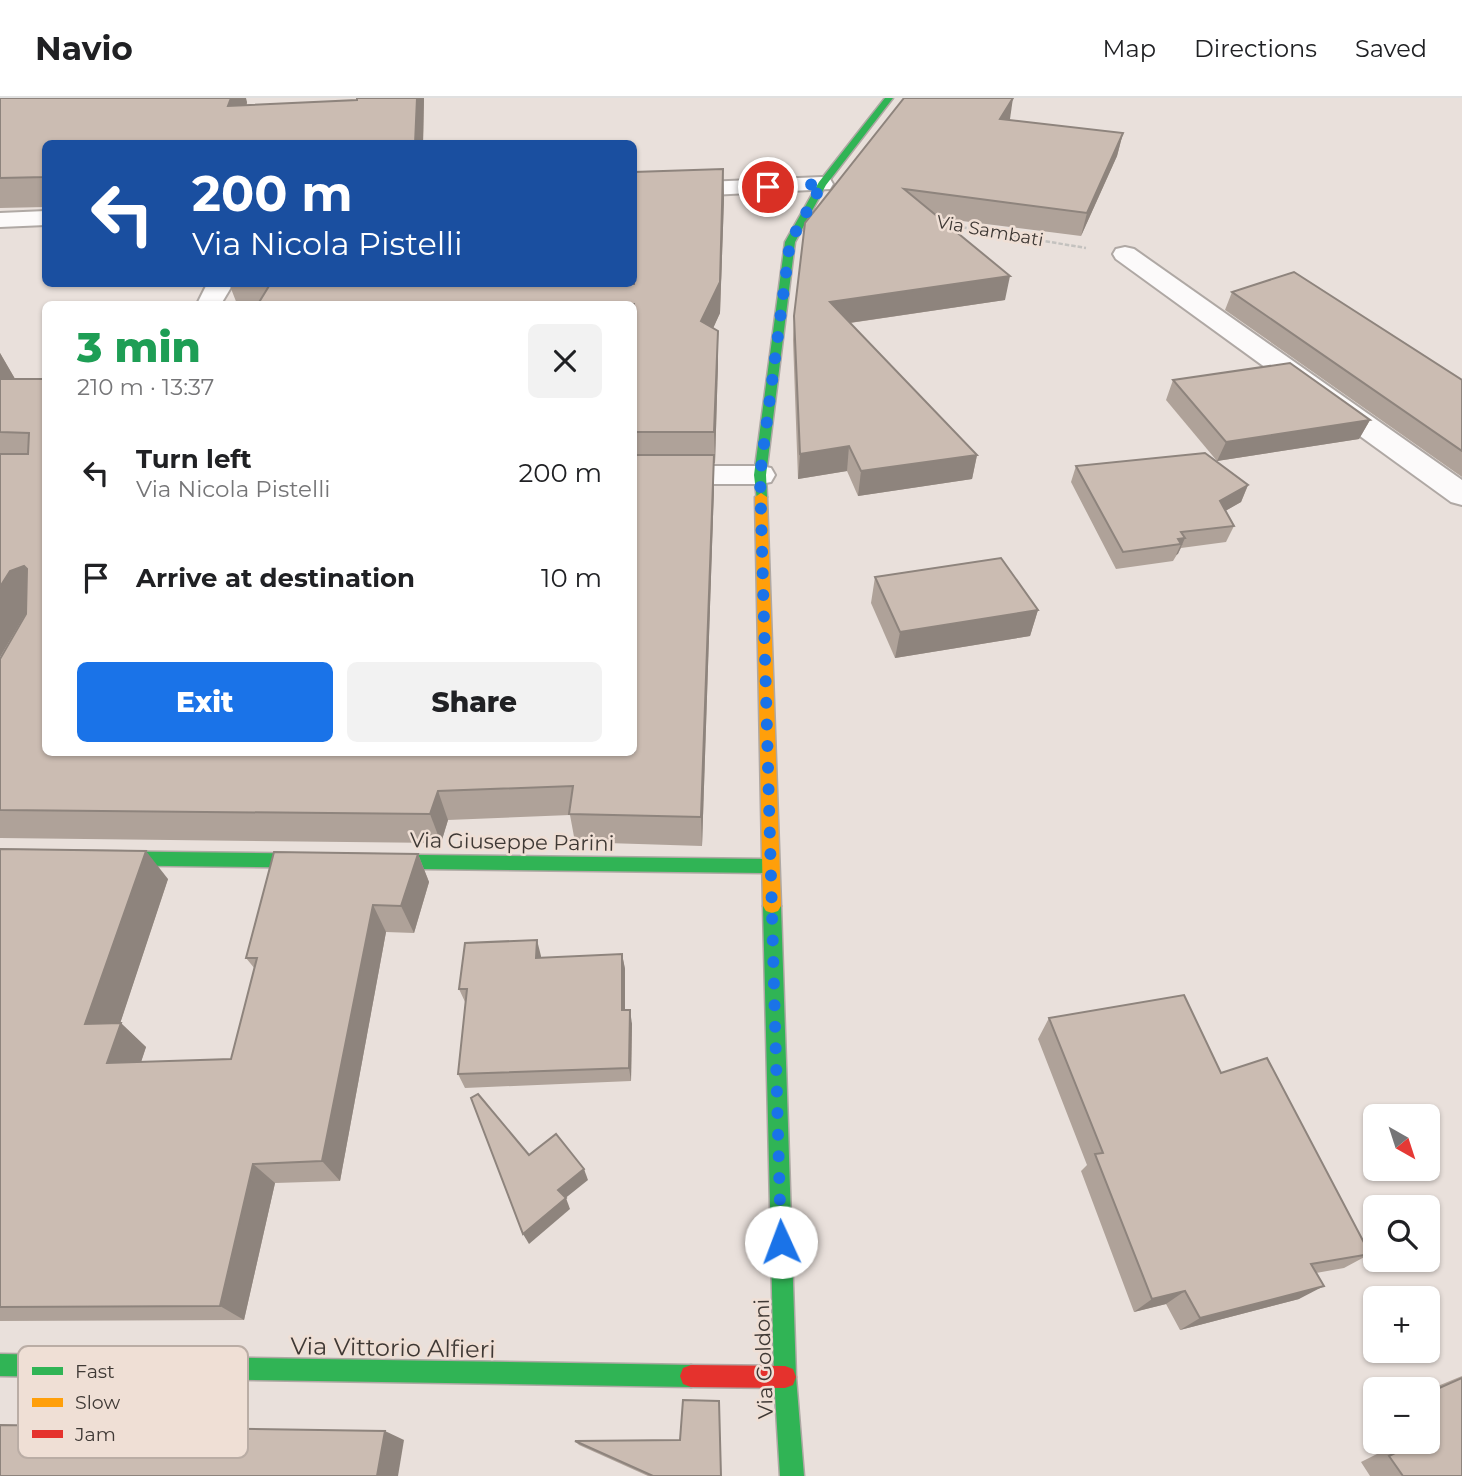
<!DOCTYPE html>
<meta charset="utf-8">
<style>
:root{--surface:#fff;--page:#f2f2f2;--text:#202124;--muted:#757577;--line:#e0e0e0;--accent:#1a73e8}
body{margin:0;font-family:Montserrat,sans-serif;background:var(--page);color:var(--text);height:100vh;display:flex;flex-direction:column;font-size:26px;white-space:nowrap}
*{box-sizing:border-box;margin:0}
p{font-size:23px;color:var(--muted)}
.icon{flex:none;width:38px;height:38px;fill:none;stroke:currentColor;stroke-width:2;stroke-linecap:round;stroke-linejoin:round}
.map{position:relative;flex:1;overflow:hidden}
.panel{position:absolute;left:42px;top:203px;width:595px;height:455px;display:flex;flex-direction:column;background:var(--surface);border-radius:10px;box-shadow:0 2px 5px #0004}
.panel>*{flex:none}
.banner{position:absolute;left:42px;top:42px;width:595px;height:147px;border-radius:10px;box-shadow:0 2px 5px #0004;background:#1a4fa0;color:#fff;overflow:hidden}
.needle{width:46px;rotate:141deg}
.controls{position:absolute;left:1363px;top:1006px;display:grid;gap:14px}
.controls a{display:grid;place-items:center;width:77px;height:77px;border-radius:10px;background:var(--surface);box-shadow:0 2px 5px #0004;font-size:35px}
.pin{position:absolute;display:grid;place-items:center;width:60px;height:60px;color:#fff;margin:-30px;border:4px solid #fff;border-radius:50%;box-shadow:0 2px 7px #0007}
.me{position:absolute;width:77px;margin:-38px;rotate:358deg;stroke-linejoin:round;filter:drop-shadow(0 0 5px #0008)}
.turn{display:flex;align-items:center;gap:24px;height:147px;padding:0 35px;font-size:32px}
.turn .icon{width:91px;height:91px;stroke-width:2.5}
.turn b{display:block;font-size:49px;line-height:60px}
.round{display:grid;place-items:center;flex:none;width:74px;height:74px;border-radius:10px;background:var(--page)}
.headline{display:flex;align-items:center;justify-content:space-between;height:119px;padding:0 35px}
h1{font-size:42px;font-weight:800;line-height:52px;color:#1e9e55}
.primary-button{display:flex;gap:14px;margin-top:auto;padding:14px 35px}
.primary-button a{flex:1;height:80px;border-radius:10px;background:var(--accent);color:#fff;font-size:28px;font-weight:800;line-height:80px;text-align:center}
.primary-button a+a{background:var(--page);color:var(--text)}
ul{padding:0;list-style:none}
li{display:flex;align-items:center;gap:21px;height:105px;padding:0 35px}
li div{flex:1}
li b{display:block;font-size:26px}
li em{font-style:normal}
header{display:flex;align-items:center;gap:42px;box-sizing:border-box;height:98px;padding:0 35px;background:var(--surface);border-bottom:2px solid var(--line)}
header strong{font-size:33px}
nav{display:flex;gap:38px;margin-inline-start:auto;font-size:24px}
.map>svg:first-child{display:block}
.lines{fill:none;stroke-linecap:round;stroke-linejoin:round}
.street-casing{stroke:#afa8a4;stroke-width:4}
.fast-casing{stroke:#afa8a4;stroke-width:3}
.slow-casing{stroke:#afa8a4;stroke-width:3}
.jam-casing{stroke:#afa8a4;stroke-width:3}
.path{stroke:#c4c2bf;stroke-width:2.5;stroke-dasharray:4.5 2;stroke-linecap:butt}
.street{fill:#fcfafa;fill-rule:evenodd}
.fast{fill:#30b455;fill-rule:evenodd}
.slow{fill:#ff9f0a;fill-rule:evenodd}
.jam{fill:#e5322d;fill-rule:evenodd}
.wall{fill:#afa299}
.shaded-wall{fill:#8e847d}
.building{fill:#cbbcb2;stroke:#8e847d;stroke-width:2}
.route{stroke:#1a73e8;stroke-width:12;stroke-dasharray:0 21.6}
.labels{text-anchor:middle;stroke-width:5;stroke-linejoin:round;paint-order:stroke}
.far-street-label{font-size:18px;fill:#3f3935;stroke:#efdfd5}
.street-label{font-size:21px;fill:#3f3935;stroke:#efdfd5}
.near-street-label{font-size:24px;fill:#3f3935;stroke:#efdfd5}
.key{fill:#efdfd5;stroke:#baada5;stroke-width:2}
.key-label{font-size:19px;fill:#3f3935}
</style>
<header>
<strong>Navio</strong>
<nav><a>Map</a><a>Directions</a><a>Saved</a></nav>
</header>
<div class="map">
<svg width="1462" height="1378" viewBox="0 0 1462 1378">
<rect width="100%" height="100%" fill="#e9e0db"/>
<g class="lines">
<defs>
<g id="street">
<path d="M822,79L830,81L833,86L830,91L634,101V87Z"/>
<path d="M46,113V127L0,129V115Z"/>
<path d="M1125,149L1134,151L1462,382V407L1451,404L1116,161L1113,156L1116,151Z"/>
<path d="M207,186H233L221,206H197Z"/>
<path d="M634,368H760L771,370L775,377L771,384L760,386H634Z"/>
</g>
<g id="fast">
<path d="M885,0H893L826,87L795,144L766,377L767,399L761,403L757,402L754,377L785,144L819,84Z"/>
<path d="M0,752L771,761L777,763L779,768L777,773L771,775L0,766Z"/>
<path d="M772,801L778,803L781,808L796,1279L804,1378H780L774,1279L763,808L766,803Z"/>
<path d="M0,1256L691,1267L699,1270L702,1278L699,1286L691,1289L0,1278Z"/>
</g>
<path id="slow" d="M761,395L767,399L781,808L778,813L772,815L766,813L763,808L755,399Z"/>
<path id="jam" d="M691,1267L785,1268L793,1271L796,1279L793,1287L785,1290L691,1289L683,1286L680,1278L683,1270Z"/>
</defs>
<!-- street casing -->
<use href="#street" class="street-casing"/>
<!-- fast casing -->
<use href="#fast" class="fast-casing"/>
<!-- slow casing -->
<use href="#slow" class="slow-casing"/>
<!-- jam casing -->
<use href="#jam" class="jam-casing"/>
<!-- path -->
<path class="path" d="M943,126L1086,150"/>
<!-- street -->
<use href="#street" class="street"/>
<!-- fast -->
<use href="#fast" class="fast"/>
<!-- slow -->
<use href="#slow" class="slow"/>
<!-- jam -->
<use href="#jam" class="jam"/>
</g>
<!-- wall -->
<g class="wall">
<path d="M0,0L247,4V7L357,2V0H424L423,46H46V109L0,110Z"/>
<path d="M1010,21L1009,22L1123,35L1117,58L1081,138L938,120L1005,202L850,225L977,357L972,381L858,398L847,373L798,381L793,242L794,218L805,125Z"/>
<path d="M723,71L724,101L720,215L713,230L718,264L715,365H714V389L702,748L575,744L570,717L448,722L441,745L0,740V561L26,516V514L0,559V255L15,281H46V654H634V206H237L230,188Z"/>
<path d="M1232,194L1462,282V379L1225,212Z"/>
<path d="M1173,282L1370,322L1359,341L1217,363L1166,302Z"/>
<path d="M1076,368L1248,387L1241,404L1225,413L1234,428L1226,444L1181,450L1173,463L1116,471L1071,384Z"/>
<path d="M875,479L1038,512L1030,538L895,560L871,505Z"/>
<path d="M0,751L168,781L120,925L146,949L141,964L231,961L255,871L246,860L418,756L429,784L414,835L386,834L340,1083L275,1085L244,1222L0,1223Z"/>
<path d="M622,856L625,871V912L632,926L631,983L465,990L458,976L466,906L459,891L541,858V860Z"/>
<path d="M1049,920L1221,975L1370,1156L1344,1170L1316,1175L1299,1201L1180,1232L1166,1206L1134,1214L1081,1073L1087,1067L1038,941Z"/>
<path d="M1462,1278V1378H1370L1361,1364L1397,1346L1396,1344H1428V1292Z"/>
<path d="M575,1343L721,1378H648L579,1347Z"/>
</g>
<!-- shaded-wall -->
<g class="shaded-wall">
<path d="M230,0H246L247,4L238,36L228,8Z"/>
<path d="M417,0H424L423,46H415Z"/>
<path d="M1013,0L1010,21L996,43L1000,21Z"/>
<path d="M1123,35L1117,58L1081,138L1087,115Z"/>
<path d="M723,71L724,101L720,215L702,255L701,223Z"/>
<path d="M1010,178L1005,202L828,228L830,204Z"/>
<path d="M718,233V264L715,365L714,334Z"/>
<path d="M0,255L18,286L0,310Z"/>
<path d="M1370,322L1359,341L1217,363L1226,344Z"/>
<path d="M849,348L847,373L798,381L800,356Z"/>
<path d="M714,357V389L702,748L701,719Z"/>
<path d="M977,357L972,381L858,398L861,373Z"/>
<path d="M1248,387L1241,404L1213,420L1220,403Z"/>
<path d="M1185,440L1178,456L1176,457L1181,446L1178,441Z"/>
<path d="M24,468L45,500L32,505L0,559V489L10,473Z"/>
<path d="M1038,512L1030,538L895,560L900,534Z"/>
<path d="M438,693L448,722L441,745L430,716Z"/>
<path d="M146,753L168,781L112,950L85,926Z"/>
<path d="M418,756L429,784L414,835L401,808Z"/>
<path d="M373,807L386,834L340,1083L322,1063Z"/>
<path d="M537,842L541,858L540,875L536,860Z"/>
<path d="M622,856L625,871V926L622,912Z"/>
<path d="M630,912L632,926L631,983L629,970Z"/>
<path d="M121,925L146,949L133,988L107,965Z"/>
<path d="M253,1066L275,1085L244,1222L220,1208Z"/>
<path d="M584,1071L588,1082L563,1102L558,1092Z"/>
<path d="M566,1100L570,1111L529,1146L523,1136Z"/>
<path d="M1324,1188L1299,1201L1180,1232L1200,1220Z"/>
<path d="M1185,1193L1166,1206L1134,1214L1152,1201Z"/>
<path d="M385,1333L404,1342L398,1378H377Z"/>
</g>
<!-- building -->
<g class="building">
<path d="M0,0H231L228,8L357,2V0H417L415,46H46V79L0,80Z"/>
<path d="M904,0H1013L1000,21L1123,35L1087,115L904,91L1010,178L830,204L977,357L861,373L849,348L800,356L794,218L805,125Z"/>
<path d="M723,71L720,184L701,223L718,233L714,334H634V206H258L269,188H230L231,186H634V74Z"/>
<path d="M1294,174L1462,282V353L1232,194Z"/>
<path d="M1290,265L1370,322L1226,344L1173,282Z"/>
<path d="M0,281H46V654H634V357H714L701,719L569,716L573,688L438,693L430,716L0,712V561L26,516L27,471L24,468L10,473L0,489V356H28L29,335L0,334Z"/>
<path d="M1205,355L1248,387L1220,403L1234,428L1181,434L1185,440L1178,441L1181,446L1123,454L1076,368Z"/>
<path d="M1001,460L1038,512L900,534L875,479Z"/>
<path d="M0,751L146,753L85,926L121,925L107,965L231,961L257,860H246L274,754L418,756L401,808L373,807L322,1063L253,1066L220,1208L0,1209Z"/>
<path d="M537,842L536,860L622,856V912H630L629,970L458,976L467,891H459L465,845Z"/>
<path d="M1184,897L1221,975L1267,960L1370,1156L1311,1166L1324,1188L1200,1220L1185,1193L1152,1201L1095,1056L1103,1055L1049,920Z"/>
<path d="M478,996L529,1057L556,1036L584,1071L558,1092L566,1100L523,1136L471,1000Z"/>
<path d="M1462,1280V1378H1403L1389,1358L1417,1344H1428V1295Z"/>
<path d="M683,1302L719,1303L721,1378H653L575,1343L680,1342Z"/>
<path d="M0,1327L385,1333L377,1378H0Z"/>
</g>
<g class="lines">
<!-- route -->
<path class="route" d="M768,89L822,86L790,144L760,377L781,1144"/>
</g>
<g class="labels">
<!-- far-street labels -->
<g class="far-street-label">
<text transform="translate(990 133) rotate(10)" y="6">Via Sambati</text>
</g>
<!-- street labels -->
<g class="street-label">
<text transform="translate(512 744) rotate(1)" y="7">Via Giuseppe Parini</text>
<text transform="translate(764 1261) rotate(-92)" y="7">Via Goldoni</text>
</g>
<!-- near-street labels -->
<g class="near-street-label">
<text transform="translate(393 1250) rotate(1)" y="8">Via Vittorio Alfieri</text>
</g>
</g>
<!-- legend -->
<rect x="18" y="1248" width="230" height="112" rx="10" class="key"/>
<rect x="32" y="1269" width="31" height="8" fill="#30b455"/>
<rect x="32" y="1300" width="31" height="9" fill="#ff9f0a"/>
<rect x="32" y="1332" width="31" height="8" fill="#e5322d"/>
<g class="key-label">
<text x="75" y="1280">Fast</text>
<text x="75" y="1311">Slow</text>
<text x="75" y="1343">Jam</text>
</g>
</svg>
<div class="controls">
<a><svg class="needle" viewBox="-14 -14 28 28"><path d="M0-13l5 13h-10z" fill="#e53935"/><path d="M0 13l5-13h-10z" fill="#757577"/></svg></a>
<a><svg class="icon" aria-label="search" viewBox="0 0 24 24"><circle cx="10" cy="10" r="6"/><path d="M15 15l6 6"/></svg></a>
<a>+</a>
<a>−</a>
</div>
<div class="pin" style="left:768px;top:89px;background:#d93025"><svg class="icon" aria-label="arrive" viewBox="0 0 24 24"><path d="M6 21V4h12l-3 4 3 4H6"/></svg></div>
<svg class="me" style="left:781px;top:1144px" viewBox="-20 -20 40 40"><circle r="19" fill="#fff"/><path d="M0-13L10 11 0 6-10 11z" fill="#1a73e8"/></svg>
<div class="banner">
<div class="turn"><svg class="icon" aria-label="left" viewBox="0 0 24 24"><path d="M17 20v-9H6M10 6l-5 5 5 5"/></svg><div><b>200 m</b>Via Nicola Pistelli</div></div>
</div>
<section class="panel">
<div class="headline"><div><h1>3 min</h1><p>210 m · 13:37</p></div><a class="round"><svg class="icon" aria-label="close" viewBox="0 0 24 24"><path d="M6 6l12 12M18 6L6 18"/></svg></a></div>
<ul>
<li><svg class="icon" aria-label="left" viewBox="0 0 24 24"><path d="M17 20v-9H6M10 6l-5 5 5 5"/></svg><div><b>Turn left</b><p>Via Nicola Pistelli</p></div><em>200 m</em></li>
<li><svg class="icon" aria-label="arrive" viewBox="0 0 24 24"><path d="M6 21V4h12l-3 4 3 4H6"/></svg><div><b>Arrive at destination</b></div><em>10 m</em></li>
</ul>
<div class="primary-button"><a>Exit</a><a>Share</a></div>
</section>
</div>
